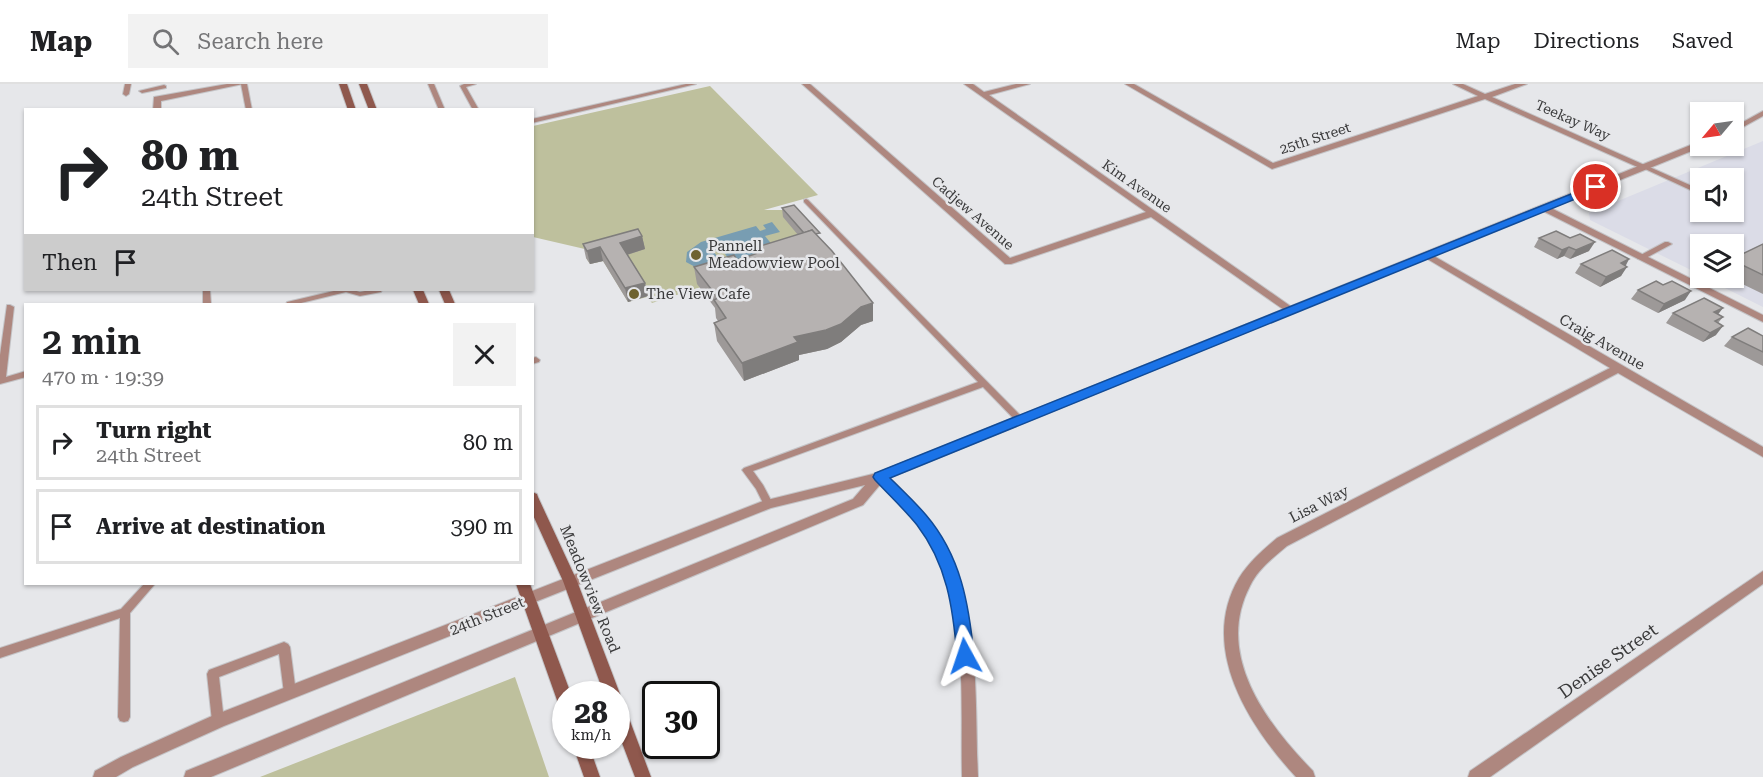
<!DOCTYPE html>
<meta charset="utf-8">
<style>
:root{--surface:#fff;--page:#f2f2f2;--text:#202124;--muted:#757577;--line:#e0e0e0}
body{margin:0;font-family:"Roboto Serif",serif;background:var(--page);color:var(--text);height:100vh;display:flex;flex-direction:column;font-size:22px;white-space:nowrap}
*{box-sizing:border-box;margin:0}
p{font-size:20px;color:var(--muted)}
.icon{flex:none;width:33px;height:33px;fill:none;stroke:currentColor;stroke-width:2;stroke-linecap:round;stroke-linejoin:round}
.map{position:relative;flex:1;overflow:hidden}
.drawer{position:absolute;left:24px;top:219px;width:510px;height:282px;display:flex;flex-direction:column;background:var(--surface);border-radius:0px;box-shadow:0 2px 4px #0004}
.drawer>*{flex:none}
.guide{position:absolute;left:24px;top:24px;width:510px;height:183px;border-radius:0px;box-shadow:0 2px 4px #0004;background:#fff;color:var(--text);overflow:hidden}
.needle{width:39px;rotate:241deg}
.controls{position:absolute;left:1690px;top:18px;display:grid;gap:12px}
.controls a{display:grid;place-items:center;width:54px;height:54px;border-radius:0px;background:var(--surface);box-shadow:0 2px 4px #0004;font-size:30px}
.speed{position:absolute;left:552px;top:597px;display:flex;gap:12px;font-size:30px;font-weight:700;text-align:center}
.speed>*{display:grid;place-content:center;width:78px;height:78px;border-radius:50%;background:var(--surface);box-shadow:0 2px 4px #0004;line-height:1}
.speed small{font-size:15px;font-weight:400}
.speed .limit{border:3px solid #111;border-radius:9px;background:#fff;color:#111}
.pin{position:absolute;display:grid;place-items:center;width:51px;height:51px;color:#fff;margin:-26px;border:3px solid #fff;border-radius:50%;box-shadow:0 2px 6px #0007}
.me{position:absolute;width:66px;margin:-33px;rotate:355deg;stroke-linejoin:round;filter:drop-shadow(0 0 4px #0008)}
.turn{display:flex;align-items:center;gap:21px;height:126px;padding:0 18px;font-size:27px}
.turn .icon{width:78px;height:78px;stroke-width:2.5}
.turn b{display:block;font-size:42px;line-height:51px}
.then{display:flex;align-items:center;height:57px;padding:0 18px;background:#0003;gap:12px;font-size:22px}
.round{display:grid;place-items:center;flex:none;width:63px;height:63px;border-radius:0px;background:var(--page)}
.head{display:flex;align-items:center;justify-content:space-between;height:102px;padding:0 18px}
h1{font-size:36px;font-weight:600;line-height:45px}
ul{padding:0;list-style:none}
li{display:flex;align-items:center;gap:18px;height:75px;margin:0 12px 9px;padding:0 6px;border:3px solid var(--line);border-radius:0px}
li div{flex:1}
li b{display:block;font-size:22px}
li em{font-style:normal}
header{display:flex;align-items:center;gap:36px;box-sizing:border-box;height:84px;padding:0 30px;background:var(--surface);border-bottom:2px solid var(--line)}
header strong{font-size:28px}
nav{display:flex;gap:33px;margin-inline-start:auto;font-size:21px}
.search{width:420px;height:54px;background:var(--page);display:flex;align-items:center;gap:15px;box-sizing:border-box;padding:0 21px;border-radius:0px;color:var(--muted);font-size:22px}
.map>svg:first-child{display:block}
.built{fill:#dbdce7;fill-rule:evenodd}
.green{fill:#bec09d}
.water{fill:#789db2}
.lines{fill:none;stroke-linecap:round;stroke-linejoin:round}
.service-casing{stroke:#c4c4c7;stroke-width:2}
.minor-casing{stroke:#c4c4c7;stroke-width:2}
.tertiary-casing{stroke:#c4c4c7;stroke-width:2}
.secondary-casing{stroke:#c4c4c7;stroke-width:2}
.service{fill:#ae877f;fill-rule:evenodd}
.minor{fill:#ae877f;fill-rule:evenodd}
.tertiary{fill:#ae877f;fill-rule:evenodd}
.secondary{fill:#8f584d;fill-rule:evenodd}
.wall{fill:#9d9998}
.shaded-wall{fill:#7f7d7c}
.building{fill:#b6b2b1;stroke:#7f7d7c;stroke-width:1.5}
.route{fill:#1a73e8;stroke:#114b97;stroke-width:1.5}
.poi-dot{fill:#6e622f;stroke:#e6e7ea;stroke-width:2}
.labels{text-anchor:middle;stroke-width:5;stroke-linejoin:round;paint-order:stroke}
.far-street-label{font-size:14px;fill:#3a3a3b;stroke:#e6e7ea}
.poi-label{font-size:15px;fill:#3a3a3b;stroke:#e6e7ea;text-anchor:start}
.street-label{font-size:15px;fill:#3a3a3b;stroke:#e6e7ea}
.near-street-label{font-size:18px;fill:#3a3a3b;stroke:#e6e7ea}
</style>
<header>
<strong>Map</strong>
<div class="search"><svg class="icon" aria-label="search" viewBox="0 0 24 24"><circle cx="10" cy="10" r="6"/><path d="M15 15l6 6"/></svg>Search here</div>
<nav><a>Map</a><a>Directions</a><a>Saved</a></nav>
</header>
<div class="map">
<svg width="1763" height="693" viewBox="0 0 1763 693">
<rect width="100%" height="100%" fill="#e6e7ea"/>
<!-- built -->
<path class="built" d="M1763,57V223L1705,194H1734V160H1701V191L1590,136L1589,129ZM1701,94H1734V128H1701Z"/>
<!-- green -->
<g class="green">
<path d="M710,2L818,111L764,126H785L812,167L652,219L647,213L628,218L603,177L590,180L586,174L602,169L533,153V42Z"/>
<path d="M515,593L549,693H260Z"/>
</g>
<!-- water -->
<path class="water" d="M772,138L780,148L765,152L778,168L734,181L721,165L713,167L726,183L699,185L686,178L687,168L701,158L756,142L760,147L766,145L763,141Z"/>
<g class="lines">
<defs>
<g id="service">
<path d="M125,0H131L129,10L126,12L123,10Z"/>
<path d="M241,0H247L252,26H246Z"/>
<path d="M428,0H434L445,26H439Z"/>
<path d="M464,0H476L466,3L479,26H473L460,2Z"/>
<path d="M686,0H696L532,39V35Z"/>
<path d="M164,1L166,2V4L142,9L139,7Z"/>
<path d="M1645,81L1701,106V111L1643,84V82Z"/>
<path d="M806,115L808,116L1023,334L1024,336L1023,338H1017L983,303L753,387L763,401L773,420L771,423H765L756,405L742,386L744,384L978,298L804,118V116Z"/>
<path d="M1665,158H1668L1672,160L1644,175H1638L1637,173Z"/>
<path d="M203,206H210L211,220H203Z"/>
<path d="M338,206H353L360,208L370,206H382L381,208L360,212L346,208L297,220H286L287,218Z"/>
<path d="M7,221H10L14,223L6,293L26,287V293L0,300V271Z"/>
<path d="M536,273L540,276L539,278L532,280V274Z"/>
<path d="M144,500H155L130,529V633L128,637L124,638L120,637L118,633L120,534L0,574V564L121,525Z"/>
<path d="M284,558L288,560L290,563L296,609L294,613L290,614L286,613L284,609L279,570L219,593L224,637L222,641L218,642L214,641L212,637L207,590L209,586Z"/>
</g>
<g id="minor">
<path d="M227,0H243L161,17V26H153L154,13Z"/>
<path d="M802,0H810L1010,174L1146,128L964,0H973L984,8L1016,0H1030L989,11L1296,226L1291,229L1287,228L1151,133L1011,180H1005Z"/>
<path d="M1125,0H1134L1273,79L1478,12L1453,0H1463L1485,10L1515,0H1527L1492,13L1649,83L1642,85L1485,15L1272,85Z"/>
<path d="M1427,168L1763,363V373L1618,289L1287,462C1273,474 1258,485 1250,502C1214,571 1267,640 1313,687L1315,693H1296C1249,642 1198,564 1239,494C1249,478 1263,466 1277,454L1610,284L1424,173L1422,171Z"/>
<path d="M880,388C891,392 902,407 911,415C984,491 974,596 978,693H962C960,615 970,524 927,455C914,432 894,415 876,396L874,393L876,390Z"/>
<path d="M1763,487V500L1490,693H1468L1470,687Z"/>
</g>
<g id="tertiary">
<path d="M1763,27V32L1734,48V43Z"/>
<path d="M1698,58H1701V62H1704L1551,124L1763,231V238L1543,127L884,396L863,421L211,693H184L186,687L853,415L865,401L771,424L224,642L133,683L116,693H93L95,687L121,673L212,632L763,417L877,389Z"/>
</g>
<g id="secondary">
<path d="M339,0H347L356,26H348Z"/>
<path d="M359,0H367L377,26H369Z"/>
<path d="M413,206H423L429,220H419Z"/>
<path d="M439,206H449L455,220H445Z"/>
<path d="M532,408L537,410L538,413L577,497L620,610L618,615L621,616L624,621L651,693H635L616,643V610H604L563,497L532,429Z"/>
<path d="M516,500H530L571,610H566V626L561,624L558,619Z"/>
<path d="M573,662H589L600,693H584Z"/>
</g>
</defs>
<!-- service casing -->
<use href="#service" class="service-casing"/>
<!-- minor casing -->
<use href="#minor" class="minor-casing"/>
<!-- tertiary casing -->
<use href="#tertiary" class="tertiary-casing"/>
<!-- secondary casing -->
<use href="#secondary" class="secondary-casing"/>
<!-- service -->
<use href="#service" class="service"/>
<!-- minor -->
<use href="#minor" class="minor"/>
<!-- tertiary -->
<use href="#tertiary" class="tertiary"/>
<!-- secondary -->
<use href="#secondary" class="secondary"/>
</g>
<!-- wall -->
<g class="wall">
<path d="M782,124L820,155L873,237L861,241L841,258L827,265L799,271V276L744,297L717,257L714,239L718,237L716,234L715,224L697,200L694,183L737,176L758,169L757,163L798,151L783,133Z"/>
<path d="M642,152L645,165L627,171L645,199L648,212L628,218L603,177L590,180L586,174L583,160Z"/>
<path d="M1539,154L1589,167L1570,175L1564,172L1557,175L1534,163Z"/>
<path d="M1763,160V210L1730,194H1734V174Z"/>
<path d="M1629,175L1621,192L1600,203L1575,189L1581,180Z"/>
<path d="M1638,206L1685,216L1658,229L1631,215Z"/>
<path d="M1673,229L1718,230L1723,233L1718,239L1716,251L1703,258L1666,239Z"/>
<path d="M1763,252V282L1724,262L1732,253Z"/>
</g>
<!-- shaded-wall -->
<g class="shaded-wall">
<path d="M642,152L645,165L623,172L620,159Z"/>
<path d="M1595,158L1589,167L1570,175L1576,166Z"/>
<path d="M600,163L603,177L590,180L587,167Z"/>
<path d="M1569,163L1564,172L1557,175L1562,166Z"/>
<path d="M1629,175L1624,184L1627,183L1621,192L1600,203L1606,193L1621,179Z"/>
<path d="M645,199L648,212L628,218L625,204Z"/>
<path d="M1691,207L1685,216L1658,229L1664,220Z"/>
<path d="M873,219V237L861,241L841,258L827,265L799,271V276L744,297L742,279L794,253L861,223Z"/>
<path d="M1723,224L1716,233L1714,228Z"/>
<path d="M1723,242L1716,251L1703,258L1710,249Z"/>
</g>
<!-- building -->
<g class="building">
<path d="M794,121L820,149L815,150L812,146L804,149L782,124Z"/>
<path d="M638,145L642,152L620,159L645,199L625,204L600,163L587,167L583,160Z"/>
<path d="M812,146L832,167L873,219L861,223L841,240L826,246L794,253L798,258L742,279L714,239L726,234L714,216L718,214L694,183L734,171L737,176L761,168L757,163Z"/>
<path d="M1556,147L1570,154L1580,150L1595,158L1576,166L1569,163L1562,166L1539,154Z"/>
<path d="M1763,160V191L1734,177V174Z"/>
<path d="M1612,166L1629,175L1621,179L1627,183L1606,193L1581,180Z"/>
<path d="M1656,197L1663,201L1672,197L1691,207L1664,220L1638,206Z"/>
<path d="M1704,214L1723,224L1714,228L1723,233L1715,237L1723,242L1710,249L1673,229Z"/>
<path d="M1748,244L1763,252V268L1732,253Z"/>
</g>
<!-- route -->
<path class="route" d="M1596,100L1601,103L1600,105L890,394C902,406 915,418 926,431C961,472 969,520 974,572L971,578L965,580L959,578L957,572C953,524 947,480 917,441C904,425 889,411 875,396L873,393L875,389Z"/>
<!-- markers -->
<g class="poi-dot">
<circle cx="696" cy="171" r="6"/>
<circle cx="634" cy="210" r="6"/>
</g>
<g class="labels">
<!-- far-street labels -->
<g class="far-street-label">
<text transform="translate(1573 36) rotate(24)" y="5">Teekay Way</text>
<text transform="translate(1315 54) rotate(-18)" y="5">25th Street</text>
<text transform="translate(1137 102) rotate(35)" y="5">Kim Avenue</text>
<text transform="translate(973 129) rotate(41)" y="5">Cadjew Avenue</text>
</g>
<!-- poi labels -->
<g class="poi-label">
<text x="708" y="167">Pannell<tspan x="708" dy="17">Meadowview Pool</tspan></text>
<text x="646" y="215">The View Cafe</text>
</g>
<!-- street labels -->
<g class="street-label">
<text transform="translate(1602 258) rotate(30)" y="5">Craig Avenue</text>
<text transform="translate(1319 420) rotate(-27)" y="5">Lisa Way</text>
<text transform="translate(590 505) rotate(68)" y="5">Meadowview Road</text>
<text transform="translate(487 532) rotate(-22)" y="5">24th Street</text>
</g>
<!-- near-street labels -->
<g class="near-street-label">
<text transform="translate(1608 577) rotate(-35)" y="6">Denise Street</text>
</g>
</g>
</svg>
<div class="controls">
<a><svg class="needle" viewBox="-14 -14 28 28"><path d="M0-13l5 13h-10z" fill="#e53935"/><path d="M0 13l5-13h-10z" fill="#757577"/></svg></a>
<a><svg class="icon" aria-label="sound" viewBox="0 0 24 24"><path d="M4 9h4l5-4v14l-5-4H4zM17 9q2 3 0 6"/></svg></a>
<a><svg class="icon" aria-label="layers" viewBox="0 0 24 24"><path d="M12 4l9 5-9 5-9-5zM3 14l9 5 9-5"/></svg></a>
</div>
<div class="speed"><div>28<small>km/h</small></div><div class="limit">30</div></div>
<div class="pin" style="left:1596px;top:103px;background:#d93025"><svg class="icon" aria-label="arrive" viewBox="0 0 24 24"><path d="M6 21V4h12l-3 4 3 4H6"/></svg></div>
<svg class="me" style="left:965px;top:572px" viewBox="-20 -20 40 40"><path d="M0-17L14 15 0 8-14 15z" fill="#1a73e8" stroke="#fff" stroke-width="4"/></svg>
<div class="guide">
<div class="turn"><svg class="icon" aria-label="right" viewBox="0 0 24 24"><path d="M7 20v-9h11M14 6l5 5-5 5"/></svg><div><b>80 m</b>24th Street</div></div>
<div class="then">Then<svg class="icon" aria-label="arrive" viewBox="0 0 24 24"><path d="M6 21V4h12l-3 4 3 4H6"/></svg></div>
</div>
<section class="drawer">
<div class="head"><div><h1>2 min</h1><p>470 m · 19:39</p></div><a class="round"><svg class="icon" aria-label="close" viewBox="0 0 24 24"><path d="M6 6l12 12M18 6L6 18"/></svg></a></div>
<ul>
<li><svg class="icon" aria-label="right" viewBox="0 0 24 24"><path d="M7 20v-9h11M14 6l5 5-5 5"/></svg><div><b>Turn right</b><p>24th Street</p></div><em>80 m</em></li>
<li><svg class="icon" aria-label="arrive" viewBox="0 0 24 24"><path d="M6 21V4h12l-3 4 3 4H6"/></svg><div><b>Arrive at destination</b></div><em>390 m</em></li>
</ul>
</section>
</div>
